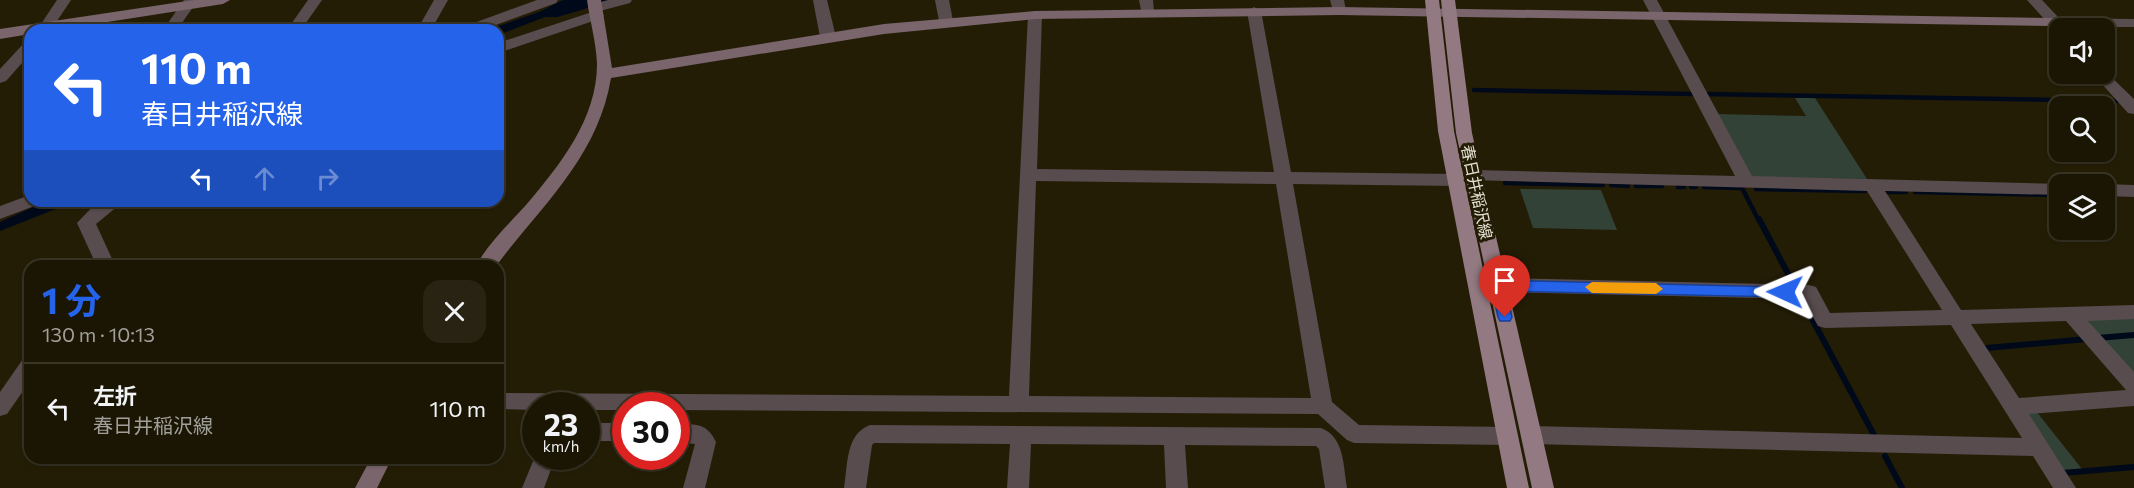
<!DOCTYPE html>
<html lang="ja">
<meta charset="utf-8">
<style>
:root{--surface:#1b1604;--page:#282313;--text:#f1f3f6;--muted:#a09f9a;--line:#393526;--accent:#2563eb}
body{margin:0;font-family:Commissioner,"Noto Sans JP",sans-serif;background:var(--page);color:var(--text);height:100vh;display:flex;flex-direction:column;font-size:22px;white-space:nowrap}
*{box-sizing:border-box;margin:0}
p{font-size:20px;color:var(--muted)}
.icon{flex:none;width:33px;height:33px;fill:none;stroke:currentColor;stroke-width:2;stroke-linecap:round;stroke-linejoin:round}
.map{position:relative;flex:1;overflow:hidden}
.panel{position:absolute;left:24px;top:260px;width:480px;height:204px;display:flex;flex-direction:column;background:var(--surface);border-radius:18px;box-shadow:0 2px 4px #0004,0 0 0 2px var(--line)}
.panel>*{flex:none}
.top-card{position:absolute;left:24px;top:24px;width:480px;height:183px;border-radius:18px;box-shadow:0 2px 4px #0004,0 0 0 2px var(--line);background:#2563eb;color:#fff;overflow:hidden}
.tools{position:absolute;left:2049px;top:18px;display:grid;gap:12px}
.tools a{display:grid;place-items:center;width:66px;height:66px;border-radius:12px;background:var(--surface);box-shadow:0 2px 4px #0004,0 0 0 2px var(--line);font-size:30px}
.speed{position:absolute;left:522px;top:392px;display:flex;gap:12px;font-size:30px;font-weight:700;text-align:center}
.speed>*{display:grid;place-content:center;width:78px;height:78px;border-radius:50%;background:var(--surface);box-shadow:0 2px 4px #0004,0 0 0 2px var(--line);line-height:1}
.speed small{font-size:15px;font-weight:400}
.speed .limit{border:9px solid #d22;background:#fff;color:#111}
.pin{position:absolute;display:grid;place-items:center;width:51px;height:51px;color:#fff;margin:-62px -26px;border-radius:50% 50% 50% 0;rotate:-45deg;box-shadow:0 0 6px #0007}
.pin .icon{rotate:45deg}
.me{position:absolute;width:66px;margin:-33px;rotate:271deg;stroke-linejoin:round;filter:drop-shadow(0 0 4px #0008)}
.turn{display:flex;align-items:center;gap:21px;height:126px;padding:0 18px;font-size:27px}
.turn .icon{width:78px;height:78px;stroke-width:2.5}
.turn b{display:block;font-size:42px;line-height:51px}
.lanes{display:flex;align-items:center;height:57px;padding:0 18px;background:#0003;justify-content:center;gap:30px;direction:ltr}
.lanes .off{opacity:.35}
.round{display:grid;place-items:center;flex:none;width:63px;height:63px;border-radius:18px;background:var(--page)}
.headline{display:flex;align-items:center;justify-content:space-between;height:102px;padding:0 18px}
h1{font-size:36px;font-weight:700;line-height:45px;color:var(--accent)}
ul{padding:0;list-style:none}
li{display:flex;align-items:center;gap:18px;height:90px;padding:0 18px;border-top:2px solid var(--line)}
li div{flex:1}
li b{display:block;font-size:22px}
li em{font-style:normal}
.map>svg:first-child{display:block}
.green{fill:#324237}
.water{fill:#00091a}
.lines{fill:none;stroke-linecap:round;stroke-linejoin:round}
.stream-far1{stroke:#00091a;stroke-width:4.5}
.stream{stroke:#00091a;stroke-width:6}
.street{fill:#584c4f;fill-rule:evenodd}
.secondary{fill:#79656b;fill-rule:evenodd}
.primary{fill:#937981;fill-rule:evenodd}
.route{fill:#2563eb;stroke:#184099;stroke-width:1.5}
.slow{fill:#f59e0b}
.labels{text-anchor:middle;stroke-width:6;stroke-linejoin:round;paint-order:stroke}
.street-label{font-size:16px;fill:#e4e0d2;stroke:#241d06}
</style>
<div class="map">
<svg width="2134" height="488" viewBox="0 0 2134 488">
<rect width="100%" height="100%" fill="#241d06"/>
<!-- green -->
<g class="green">
<path d="M1795,98H1815L1867,179L1749,177L1715,114L1806,116Z"/>
<path d="M1520,189L1601,190L1617,230L1533,228Z"/>
<path d="M2134,316V333L2095,336L2081,318Z"/>
<path d="M2134,337V381L2098,340Z"/>
<path d="M2036,411L2082,469L2064,471L2027,412Z"/>
</g>
<!-- water -->
<g class="water">
<path d="M563,0H616L557,17H545L498,35V30H487L539,12Z"/>
<path d="M76,201L0,231V222L47,201Z"/>
</g>
<g class="lines">
<!-- stream-far1 -->
<g class="stream-far1">
<path d="M1474,90L1693,94"/>
<path d="M1705,94L2117,101"/>
<path d="M1505,183L1603,185"/>
<path d="M1611,185L1628,186"/>
<path d="M1636,186H1662"/>
<path d="M1678,187H1684"/>
<path d="M1691,187H1696"/>
<path d="M1704,187L1742,188L1759,221"/>
<path d="M1756,189L1865,191"/>
<path d="M1887,192H1906"/>
<path d="M1915,192L2060,195"/>
</g>
<!-- stream -->
<g class="stream">
<path d="M1759,219L1794,285"/>
<path d="M1802,300L1874,435"/>
<path d="M2097,338L2134,335"/>
<path d="M1986,348L2087,339"/>
<path d="M1885,456L1902,488"/>
<path d="M2062,473L2134,467"/>
</g>
<!-- street -->
<g class="street">
<path d="M57,0H71L51,30H37Z"/>
<path d="M184,0H198L177,30H163Z"/>
<path d="M308,0H322L301,30H287Z"/>
<path d="M434,0H448L431,30H417Z"/>
<path d="M537,0H558L556,3L482,30H461L463,27Z"/>
<path d="M608,0H632L630,3L600,11L604,15L602,18L498,53V43L592,12L588,8L590,5Z"/>
<path d="M813,0H827L836,37L833,40H823L820,37Z"/>
<path d="M935,0H949L953,21L951,24L946,25L939,21Z"/>
<path d="M1139,0H1153L1154,12L1152,15H1142Z"/>
<path d="M1330,0H1344L1346,11L1344,14H1334Z"/>
<path d="M1643,0H1657L1752,176L2065,184H2060V195L1885,191L1961,310L2134,305V319L2088,321L2134,372V406L2029,414L2076,488H2053L2033,456L1531,444L1524,441L1521,435L1524,429L1531,426L2022,438L1951,325L1825,328L1818,326L1803,299L1498,292L1491,290L1489,285L1491,280L1498,278L1809,285L1816,287L1830,313L1942,310L1867,191L1468,180L1465,176L1468,172L1474,170L1735,176ZM2066,321L2126,390L2019,398L1971,324Z"/>
<path d="M2027,0H2042L2059,18L2134,19V27H2066L2067,28H2060V32L2055,31Z"/>
<path d="M1254,7L1261,11L1291,172L1456,174L1462,176L1465,180L1462,184L1456,186L1293,184L1332,402L1359,425L1508,427L1515,430L1518,436L1515,442L1508,445L1354,443L1347,440L1318,414L676,410V405H626V410H586V405H536V410L498,409V393L1009,396L1028,15L1035,11L1042,15L1037,169L1274,172L1247,11ZM1036,181L1276,184L1311,398L1029,396Z"/>
<path d="M30,40V54L6,81L0,83V69L25,42Z"/>
<path d="M2104,70L2134,99V114L2128,113L2093,74H2104Z"/>
<path d="M2102,184H2104L2134,185V197L2104,196V184Z"/>
<path d="M30,195V201H40L37,205L0,219V206Z"/>
<path d="M98,201H124L96,224L113,261L111,266H91L94,260L77,223Z"/>
<path d="M30,357V381L7,414L0,416V392L23,359Z"/>
<rect x="586" y="423" width="40" height="18"/>
<path d="M676,424C696,424 707,423 716,442L705,488H683L695,444L676,442Z"/>
<path d="M870,425L1321,428C1345,437 1343,467 1347,488H1325L1319,449L1316,446L1185,445L1188,488H1166L1164,445L1031,444L1029,488H1007L1010,444L874,443L872,445L866,488H844C848,466 845,434 870,425Z"/>
<path d="M536,454V456H556L544,488H522Z"/>
</g>
<!-- secondary -->
<g class="secondary">
<path d="M194,0H230L223,4L56,30H30V34L0,39V29Z"/>
<path d="M587,0H601L612,68L884,24L1035,11L1339,7L2054,18L2061,22L2054,26L1339,15L1035,19L884,34L611,78C598,157 542,205 496,266H476C488,243 509,224 526,205C560,165 597,119 597,64C596,42 590,21 587,0Z"/>
<path d="M371,458H392L377,488H355Z"/>
</g>
<!-- primary -->
<g class="primary">
<path d="M1425,0H1439L1454,131L1529,488H1507L1438,131Z"/>
<path d="M1441,0H1455L1472,133L1554,488H1532L1456,133Z"/>
</g>
</g>
<!-- route -->
<path class="route" d="M1498,280L1785,287L1792,292L1785,297L1506,291L1512,317L1510,321H1500L1498,317L1491,285Z"/>
<!-- slow -->
<path class="slow" d="M1592,282L1656,283L1663,289L1656,294L1592,293L1585,287Z"/>
<g class="labels">
<!-- street labels -->
<g class="street-label">
<text transform="translate(1477 192) rotate(78)" y="6">春日井稲沢線</text>
</g>
</g>
</svg>
<div class="tools">
<a><svg class="icon" aria-label="sound" viewBox="0 0 24 24"><path d="M4 9h4l5-4v14l-5-4H4zM17 9q2 3 0 6"/></svg></a>
<a><svg class="icon" aria-label="search" viewBox="0 0 24 24"><circle cx="10" cy="10" r="6"/><path d="M15 15l6 6"/></svg></a>
<a><svg class="icon" aria-label="layers" viewBox="0 0 24 24"><path d="M12 4l9 5-9 5-9-5zM3 14l9 5 9-5"/></svg></a>
</div>
<div class="speed"><div>23<small>km/h</small></div><div class="limit">30</div></div>
<div class="pin" style="left:1505px;top:317px;background:#d93025"><svg class="icon" aria-label="arrive" viewBox="0 0 24 24"><path d="M6 21V4h12l-3 4 3 4H6"/></svg></div>
<svg class="me" style="left:1785px;top:292px" viewBox="-20 -20 40 40"><path d="M0-17L14 15 0 8-14 15z" fill="#2563eb" stroke="#fff" stroke-width="4"/></svg>
<div class="top-card">
<div class="turn"><svg class="icon" aria-label="left" viewBox="0 0 24 24"><path d="M17 20v-9H6M10 6l-5 5 5 5"/></svg><div><b>110 m</b>春日井稲沢線</div></div>
<div class="lanes"><svg class="icon" aria-label="left" viewBox="0 0 24 24"><path d="M17 20v-9H6M10 6l-5 5 5 5"/></svg><svg class="icon off" aria-label="ahead" viewBox="0 0 24 24"><path d="M12 20V5M6 11l6-6 6 6"/></svg><svg class="icon off" aria-label="right" viewBox="0 0 24 24"><path d="M7 20v-9h11M14 6l5 5-5 5"/></svg></div>
</div>
<section class="panel">
<div class="headline"><div><h1>1 分</h1><p>130 m · 10:13</p></div><a class="round"><svg class="icon" aria-label="close" viewBox="0 0 24 24"><path d="M6 6l12 12M18 6L6 18"/></svg></a></div>
<ul>
<li><svg class="icon" aria-label="left" viewBox="0 0 24 24"><path d="M17 20v-9H6M10 6l-5 5 5 5"/></svg><div><b>左折</b><p>春日井稲沢線</p></div><em>110 m</em></li>
</ul>
</section>
</div>
